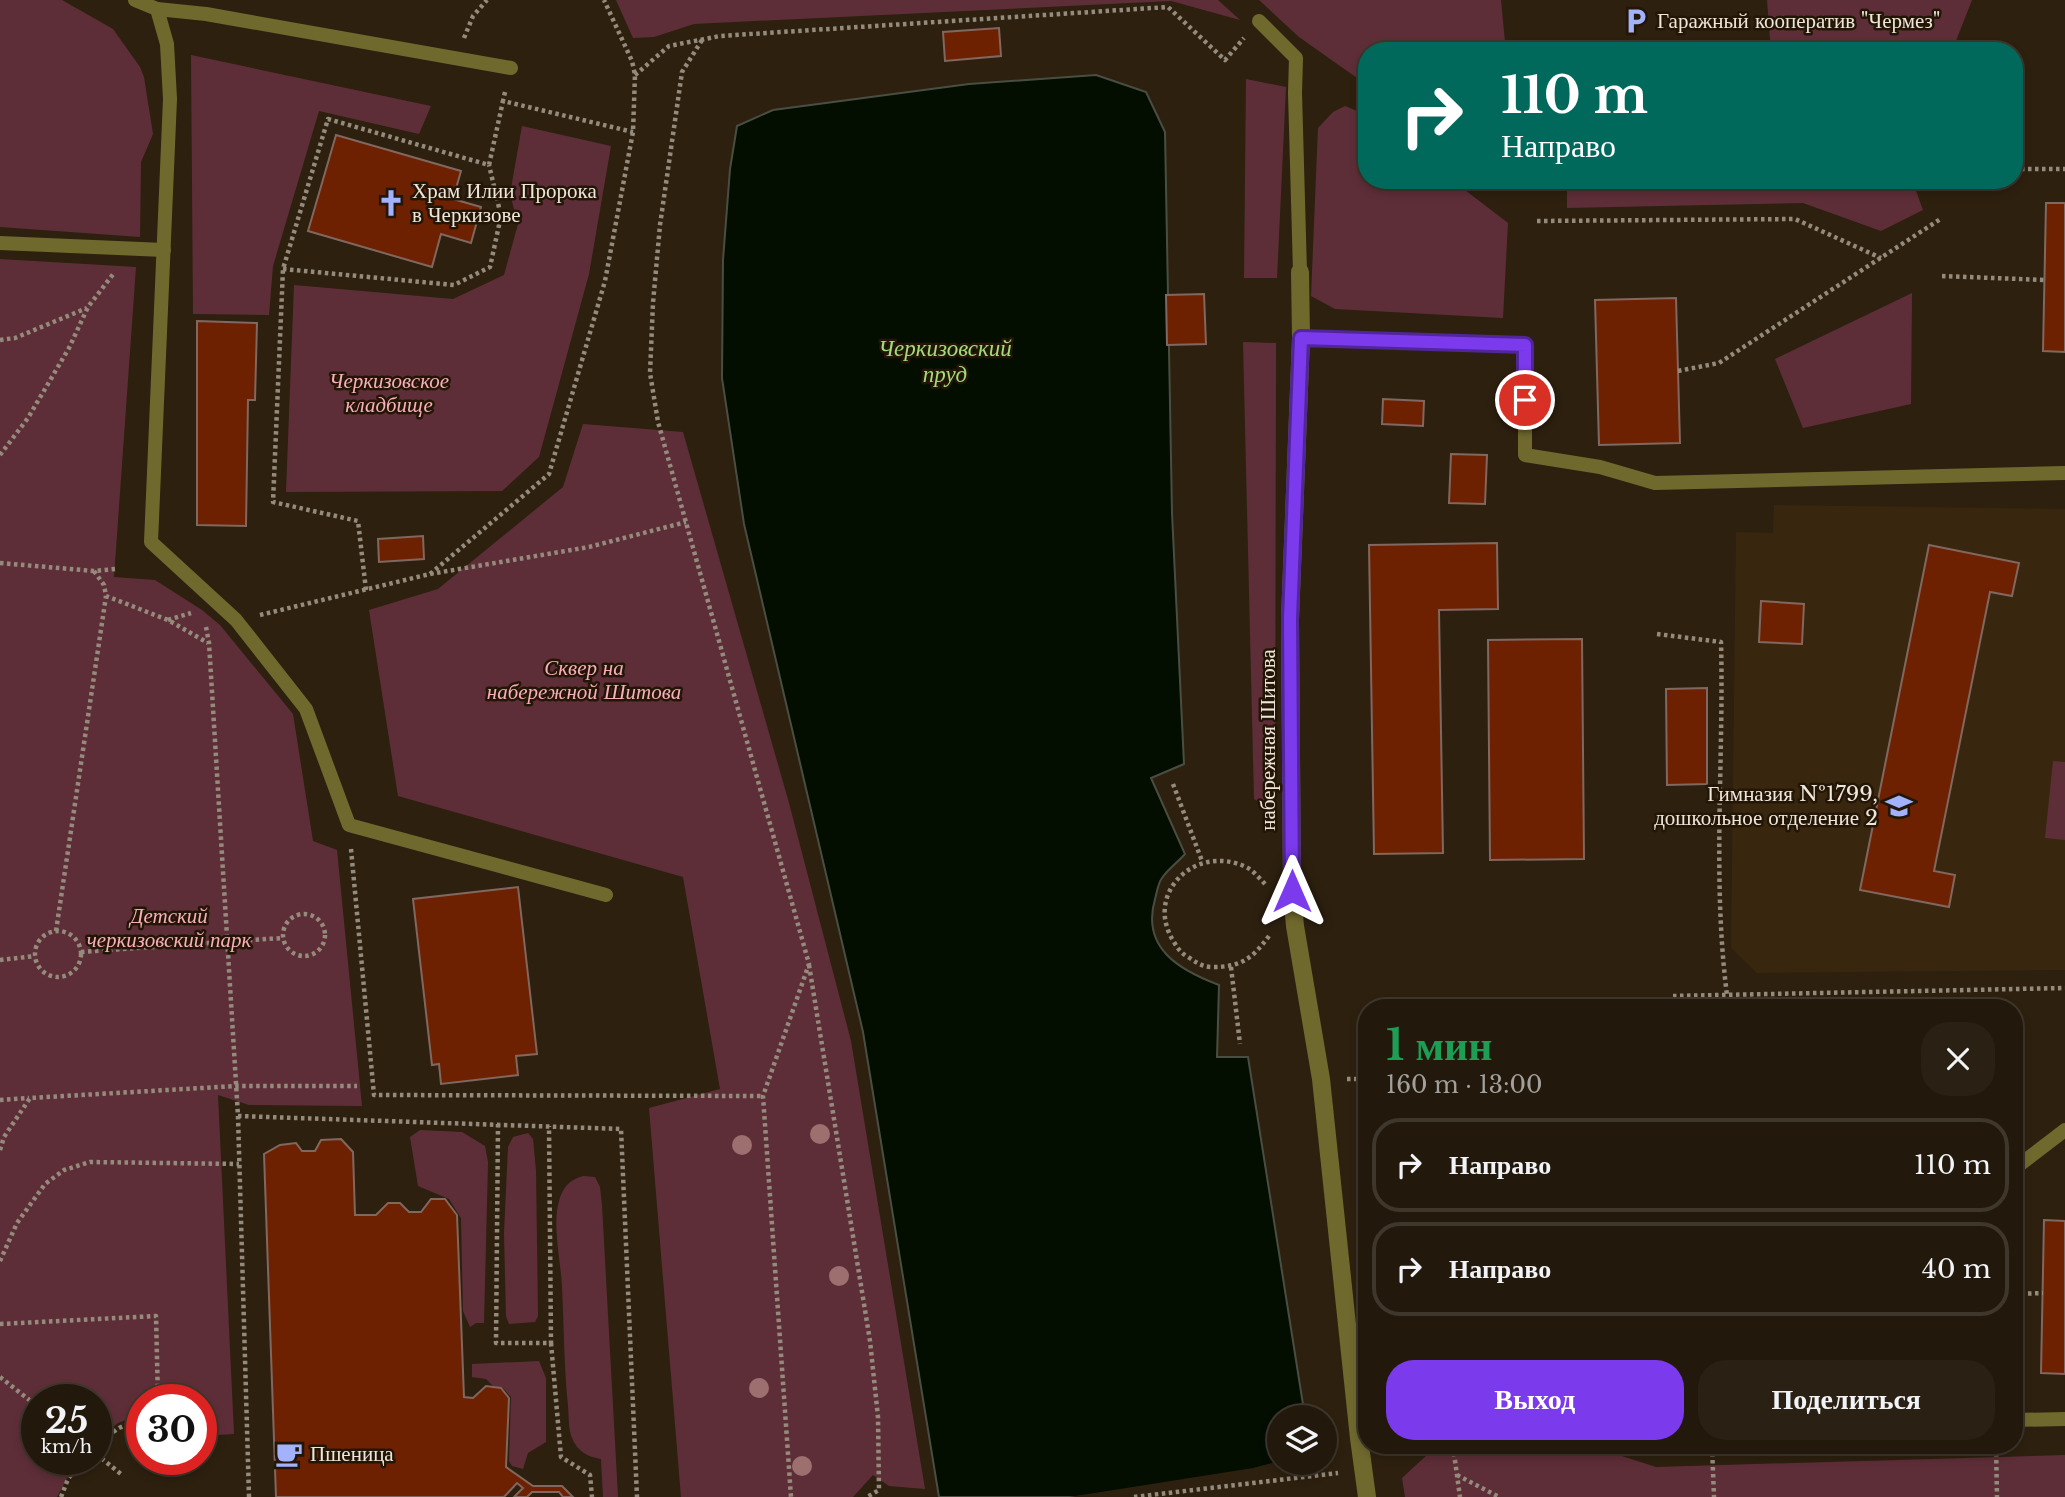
<!DOCTYPE html>
<html lang="ru">
<meta charset="utf-8">
<style>
:root{--surface:#22180b;--page:#2a2114;--text:#f1f3f6;--muted:#a2a09d;--line:#3f372c;--accent:#7c3aed}
body{margin:0;font-family:"Libre Baskerville",serif;background:var(--page);color:var(--text);height:100vh;display:flex;flex-direction:column;font-size:26px;white-space:nowrap}
*{box-sizing:border-box;margin:0}
p{font-size:23px;color:var(--muted)}
.icon{flex:none;width:38px;height:38px;fill:none;stroke:currentColor;stroke-width:2;stroke-linecap:round;stroke-linejoin:round}
.map{position:relative;flex:1;overflow:hidden}
.panel{position:absolute;left:1358px;top:999px;width:665px;height:455px;display:flex;flex-direction:column;background:var(--surface);border-radius:28px;box-shadow:0 4px 10px #0003,0 0 0 2px var(--line)}
.panel>*{flex:none}
.hud{position:absolute;left:1358px;top:42px;width:665px;height:147px;border-radius:28px;box-shadow:0 4px 10px #0003,0 0 0 2px var(--line);background:#00695c;color:#fff;overflow:hidden}
.controls{position:absolute;left:1267px;top:1405px;display:grid;gap:14px}
.controls a{display:grid;place-items:center;width:70px;height:70px;border-radius:50%;background:var(--surface);box-shadow:0 4px 10px #0003,0 0 0 2px var(--line);font-size:35px}
.speed{position:absolute;left:21px;top:1384px;display:flex;gap:14px;font-size:35px;font-weight:700;text-align:center}
.speed>*{display:grid;place-content:center;width:91px;height:91px;border-radius:50%;background:var(--surface);box-shadow:0 4px 10px #0003,0 0 0 2px var(--line);line-height:1}
.speed small{font-size:18px;font-weight:400}
.speed .limit{border:10px solid #d22;background:#fff;color:#111}
.pin{position:absolute;display:grid;place-items:center;width:60px;height:60px;color:#fff;margin:-30px;border:4px solid #fff;border-radius:50%;box-shadow:0 2px 7px #0007}
.me{position:absolute;width:77px;margin:-38px;rotate:0deg;stroke-linejoin:round;filter:drop-shadow(0 0 5px #0008)}
.turn{display:flex;align-items:center;gap:24px;height:147px;padding:0 28px;font-size:32px}
.turn .icon{width:91px;height:91px;stroke-width:2.5}
.turn b{display:block;font-size:49px;line-height:60px}
.round{display:grid;place-items:center;flex:none;width:74px;height:74px;border-radius:28px;background:var(--page)}
.head{display:flex;align-items:center;justify-content:space-between;height:119px;padding:0 28px}
h1{font-size:42px;font-weight:700;line-height:52px;color:#1e9e55}
.button{display:flex;gap:14px;margin-top:auto;padding:14px 28px}
.button a{flex:1;height:80px;border-radius:28px;background:var(--accent);color:#fff;font-size:28px;font-weight:700;line-height:80px;text-align:center}
.button a+a{background:var(--page);color:var(--text)}
ul{padding:0;list-style:none}
li{display:flex;align-items:center;gap:21px;height:94px;margin:0 14px 10px;padding:0 14px;border:4px solid var(--line);border-radius:28px}
li div{flex:1}
li b{display:block;font-size:26px}
li em{font-style:normal}
.map>svg:first-child{display:block}
.built{fill:#38260f}
.green{fill:#5e2e38}
.water{fill:#030d00;stroke:#4a4e42;stroke-width:2}
.pier{fill:#2d200f}
.building{fill:#6e2100;stroke:#80675f;stroke-width:2}
.lines{fill:none;stroke-linecap:round;stroke-linejoin:round}
.path{stroke:#958b7d;stroke-width:4.5;stroke-dasharray:3.5 3.5;stroke-linecap:butt}
.lane{stroke:#70692e;stroke-width:14}
.street{stroke:#70692e;stroke-width:18}
.tree{fill:#9d6f6e}
.route-casing{stroke:#51269a;stroke-width:18}
.route{stroke:#7c3aed;stroke-width:12}
.labels{text-anchor:middle;stroke-width:5;stroke-linejoin:round;paint-order:stroke}
.poi-label{font-size:21px;fill:#efe6db;stroke:#231606;text-anchor:start}
.park-label{font-size:21px;font-style:italic;fill:#f9afbb;stroke:#231606}
.street-label{font-size:21px;fill:#efe6db;stroke:#231606}
.water-label{font-size:23px;font-style:italic;fill:#a1dd78;stroke:#231606}
</style>
<div class="map">
<svg width="2065" height="1497" viewBox="0 0 2065 1497">
<rect width="100%" height="100%" fill="#2d200f"/>
<!-- built -->
<path class="built" d="M1774,505L2065,509V970L1757,973L1731,948L1736,532L1773,533Z"/>
<!-- green -->
<g class="green">
<path d="M0,0H62L113,29L140,67L144,77L153,134L141,162L140,237L0,227Z"/>
<path d="M616,0H1218L1240,20L1171,1L694,24L654,37L633,38Z"/>
<path d="M1259,0H1501L1505,42L1471,45V51H1367V85L1299,37Z"/>
<path d="M1767,0H1972L1952,51H1771Z"/>
<path d="M191,55L431,106L419,134L319,111L273,266L269,315L193,314Z"/>
<path d="M1246,79L1286,87L1277,278H1244Z"/>
<path d="M1345,106L1367,115V180H1452L1508,223L1503,318L1335,309L1311,296L1318,128L1333,112Z"/>
<path d="M522,126L611,146L589,274L539,457L502,491L286,492L294,285L453,299L504,275L518,224L510,194Z"/>
<path d="M1567,180H1912L1923,210L1881,231L1803,203L1567,208Z"/>
<path d="M0,259L136,267L114,577L155,580L202,610L220,625L293,714L313,841L337,850L362,1106L249,1105L218,1095L234,1434L201,1436V1400H142V1414L118,1423L96,1439V1400H37V1460H77L57,1497H0Z"/>
<path d="M1912,293L1911,404L1803,428L1775,359Z"/>
<path d="M1243,342L1276,343L1275,811L1254,799Z"/>
<path d="M583,424L683,432L789,803L851,1041L925,1489L889,1486L873,1475L853,1497H681L649,1108L720,1089L683,877L398,796L369,610L438,589L563,487Z"/>
<path d="M2053,761L2065,762V840L2045,838Z"/>
<path d="M420,1130L462,1132L485,1146L488,1162L484,1323H476L470,1327L463,1311L461,1218L449,1199L418,1186L410,1137Z"/>
<path d="M528,1133L533,1139L536,1171L538,1316L535,1322L509,1324L506,1316L504,1233L508,1147L513,1137Z"/>
<path d="M583,1176L595,1177L600,1187L602,1205L618,1497H603L601,1459C588,1457 577,1451 572,1438C568,1428 569,1416 568,1406C564,1366 564,1327 562,1287C561,1262 552,1225 559,1201C563,1187 569,1180 583,1176Z"/>
<path d="M539,1361L546,1378V1442L528,1453L523,1469L512,1466L509,1461L511,1397L503,1388L493,1386L486,1379L472,1377V1364Z"/>
<path d="M1600,1449L1656,1467L2065,1455V1497H1405L1402,1478L1427,1455Z"/>
</g>
<!-- water -->
<path class="water" d="M1096,75L1146,92L1165,132L1172,513L1184,764L1151,778L1185,854C1178,862 1168,869 1162,878C1158,883 1157,892 1155,899C1141,948 1179,970 1219,985L1217,1057H1248L1305,1417L1279,1418V1463L1316,1497H939L863,1032L744,524L722,378L723,260L730,169L737,126L773,110L969,84Z"/>
<!-- pier -->
<path class="pier" d="M1279,1461V1463H1315L1320,1497H1069L1253,1468Z"/>
<!-- building -->
<g class="building">
<path d="M999,28L1001,56L945,61L943,32Z"/>
<path d="M336,135L461,171L453,199L481,207L471,243L441,234L432,267L308,231Z"/>
<path d="M2046,203H2065V352L2043,351Z"/>
<path d="M1204,294L1206,344L1167,345L1166,295Z"/>
<path d="M1676,298L1680,443L1599,445L1595,300Z"/>
<path d="M197,321L257,323L255,400H248L246,526L197,525Z"/>
<path d="M1383,399L1424,401L1423,426L1382,424Z"/>
<path d="M1451,454L1487,455L1485,504L1449,503Z"/>
<path d="M423,536L424,559L379,562L378,539Z"/>
<path d="M1497,543L1498,609L1439,610L1443,853L1374,854L1369,545Z"/>
<path d="M1929,545L2019,563L2012,596L1990,592L1934,871L1955,875L1949,907L1860,890Z"/>
<path d="M1761,601L1804,604L1802,644L1759,642Z"/>
<path d="M1582,639L1584,859L1490,860L1488,640Z"/>
<path d="M1707,688V784L1667,785L1666,689Z"/>
<path d="M518,887L537,1054L516,1056L518,1075L441,1084L439,1064L432,1065L413,899Z"/>
<path d="M341,1139L353,1152L355,1215H376L388,1203H400L409,1212H421L431,1199H445L457,1215L464,1397L473,1398L486,1386L501,1388L509,1398L506,1467L533,1486H562L573,1497H563L559,1492H532L527,1497H514L523,1488L517,1483L504,1497H276L264,1154L280,1145L296,1143L302,1151H315L321,1140Z"/>
<path d="M2044,1220L2065,1221V1374L2041,1373Z"/>
</g>
<g class="lines">
<!-- path -->
<g class="path">
<path d="M464,38L473,16L487,0"/>
<path d="M702,40L682,72L660,225L653,303L650,373L658,422L809,964L763,1096L791,1497"/>
<path d="M635,75L669,46L720,36L1168,7L1225,60L1244,38"/>
<path d="M505,92L503,101L633,132"/>
<path d="M2014,169H2065"/>
<path d="M1537,221L1795,219L1881,258"/>
<path d="M283,269L454,285L490,267L501,216L489,165"/>
<path d="M1942,276L2045,280"/>
<path d="M0,340L15,338L87,308"/>
<path d="M1678,371L1719,363L1942,218"/>
<path d="M0,455L28,418L69,348L88,307L114,273"/>
<path d="M0,563L94,571L115,569"/>
<path d="M94,571L104,585L106,596L168,620L208,643"/>
<path d="M430,574L549,474L605,281L633,132L635,75L632,61L604,0"/>
<path d="M366,590L358,521L273,502L283,269L328,119L489,165L503,101"/>
<path d="M260,615L430,574L589,547L686,522"/>
<path d="M168,620L191,613"/>
<path d="M206,627L209,643L238,1116L249,1497"/>
<path d="M1657,634L1721,642C1724,759 1712,879 1727,995"/>
<path d="M1173,784L1202,861"/>
<path d="M351,849L374,1095L763,1096"/>
<path d="M1265,884C1259,878 1253,870 1246,867C1195,843 1143,894 1174,942C1178,949 1181,953 1188,957C1196,962 1202,967 1212,967C1241,967 1252,959 1269,936"/>
<circle cx="304" cy="935" r="21"/>
<path d="M56,931L106,596"/>
<circle cx="58" cy="954" r="23"/>
<path d="M81,952L282,938"/>
<path d="M0,960L35,956"/>
<path d="M809,965L870,1341L878,1417L879,1490L867,1497"/>
<path d="M1231,967L1240,1044"/>
<path d="M1671,1008V996L2065,988"/>
<path d="M1347,1079H1367"/>
<path d="M0,1100L29,1098"/>
<path d="M238,1116L621,1129L637,1497"/>
<path d="M498,1124L496,1343H551L549,1126"/>
<path d="M0,1150L4,1137L30,1098L236,1086H357"/>
<path d="M0,1261L17,1223L45,1184L64,1170L90,1162L239,1164"/>
<path d="M2014,1294L2043,1293"/>
<path d="M0,1324L156,1316L158,1400"/>
<path d="M551,1343L561,1457L590,1475L592,1497"/>
<path d="M0,1377L37,1406"/>
<path d="M135,1421L142,1436"/>
<path d="M96,1444L119,1428L142,1418"/>
<path d="M1453,1446L1460,1497"/>
<path d="M1712,1446L1714,1497"/>
<path d="M1996,1446L1997,1497"/>
<path d="M96,1454L121,1474"/>
<path d="M1457,1475L1499,1497"/>
<path d="M61,1497L68,1479L82,1460"/>
<path d="M1134,1497L1338,1473"/>
</g>
<!-- lane -->
<g class="lane">
<path d="M135,0L157,9L167,44L170,99L151,542L236,620L306,709L349,825L606,895"/>
<path d="M157,9L206,14L511,68"/>
<path d="M1259,21L1296,58L1295,93L1300,272"/>
<path d="M0,243L164,250"/>
<path d="M1301,338L1525,345V455L1600,467L1655,483L2065,473"/>
<path d="M2014,1169L2065,1130"/>
<path d="M2014,1420L2065,1419"/>
</g>
<!-- street -->
<path class="street" d="M1300,272L1301,338L1290,619L1292,891L1295,926L1321,1079L1359,1438L1367,1497"/>
</g>
<!-- trees -->
<g class="tree">
<circle cx="820" cy="1134" r="10"/>
<circle cx="742" cy="1145" r="10"/>
<circle cx="839" cy="1276" r="10"/>
<circle cx="759" cy="1388" r="10"/>
<circle cx="802" cy="1466" r="10"/>
</g>
<g class="lines">
<defs>
<path id="route" d="M1292,891L1290,619L1301,338L1525,345V400"/>
</defs>
<!-- route casing -->
<use href="#route" class="route-casing"/>
<!-- route -->
<use href="#route" class="route"/>
</g>
<!-- icons -->
<defs>
<symbol id="parking-bare" viewBox="-9 -9 18 18"><path d="M-3.5-5.5H1a3.5 3.5 0 0 1 0 7H-1V5.5H-3.5ZM-1-3.4V-.6H.8a1.4 1.4 0 0 0 0-2.8Z" fill="#a3b2fd" stroke="#231606" stroke-width="2.5" paint-order="stroke"/></symbol>
<symbol id="church-bare" viewBox="-9 -9 18 18"><path d="M-1.2-6h2.4v3.5h3.3v2.4h-3.3V6h-2.4V-.1h-3.3v-2.4h3.3Z" fill="#a3b2fd" stroke="#231606" stroke-width="2.5" paint-order="stroke"/></symbol>
<symbol id="school-bare" viewBox="-9 -9 18 18"><path d="M0-5L7-2L0 1L-7-2ZM-4 1L0 2.5L4 1V4Q0 6-4 4Z" fill="#a3b2fd" stroke="#231606" stroke-width="2.5" paint-order="stroke"/></symbol>
<symbol id="cafe-bare" viewBox="-9 -9 18 18"><path d="M-5.5-4.5H6V0H3Q3 3.5 0 3.5H-2.5Q-5.5 3.5-5.5 0ZM3-3.2v2h1.7v-2ZM-6 4.5H4V6H-6Z" fill="#a3b2fd" stroke="#231606" stroke-width="2.5" paint-order="stroke"/></symbol>
</defs>
<g fill-rule="evenodd">
<use href="#parking-bare" x="1617" y="2" width="38" height="38"/>
<use href="#church-bare" x="372" y="184" width="38" height="38"/>
<use href="#school-bare" x="1880" y="787" width="38" height="38"/>
<use href="#cafe-bare" x="270" y="1435" width="38" height="38"/>
</g>
<g class="labels">
<!-- poi labels -->
<g class="poi-label">
<text x="1657" y="28">Гаражный кооператив "Чермез"</text>
<text x="412" y="198">Храм Илии Пророка<tspan x="412" dy="24">в Черкизове</tspan></text>
<text x="1878" y="801" text-anchor="end">Гимназия №1799,<tspan x="1878" dy="24">дошкольное отделение 2</tspan></text>
<text x="310" y="1461">Пшеница</text>
</g>
<!-- park labels -->
<g class="park-label">
<text x="389" y="388">Черкизовское<tspan x="389" dy="24">кладбище</tspan></text>
<text x="584" y="675">Сквер на<tspan x="584" dy="24">набережной Шитова</tspan></text>
<text x="169" y="923">Детский<tspan x="169" dy="24">черкизовский парк</tspan></text>
</g>
<!-- street labels -->
<g class="street-label">
<text transform="translate(1268 740) rotate(-90)" y="7">набережная Шитова</text>
</g>
<!-- water labels -->
<g class="water-label">
<text x="945" y="356">Черкизовский<tspan x="945" dy="26">пруд</tspan></text>
</g>
</g>
</svg>
<div class="controls">
<a><svg class="icon" aria-label="layers" viewBox="0 0 24 24"><path d="M12 4l9 5-9 5-9-5zM3 14l9 5 9-5"/></svg></a>
</div>
<div class="speed"><div>25<small>km/h</small></div><div class="limit">30</div></div>
<div class="pin" style="left:1525px;top:400px;background:#d93025"><svg class="icon" aria-label="arrive" viewBox="0 0 24 24"><path d="M6 21V4h12l-3 4 3 4H6"/></svg></div>
<svg class="me" style="left:1292px;top:891px" viewBox="-20 -20 40 40"><path d="M0-17L14 15 0 8-14 15z" fill="#7c3aed" stroke="#fff" stroke-width="4"/></svg>
<div class="hud">
<div class="turn"><svg class="icon" aria-label="right" viewBox="0 0 24 24"><path d="M7 20v-9h11M14 6l5 5-5 5"/></svg><div><b>110 m</b>Направо</div></div>
</div>
<section class="panel">
<div class="head"><div><h1>1 мин</h1><p>160 m · 13:00</p></div><a class="round"><svg class="icon" aria-label="close" viewBox="0 0 24 24"><path d="M6 6l12 12M18 6L6 18"/></svg></a></div>
<ul>
<li><svg class="icon" aria-label="right" viewBox="0 0 24 24"><path d="M7 20v-9h11M14 6l5 5-5 5"/></svg><div><b>Направо</b></div><em>110 m</em></li>
<li><svg class="icon" aria-label="right" viewBox="0 0 24 24"><path d="M7 20v-9h11M14 6l5 5-5 5"/></svg><div><b>Направо</b></div><em>40 m</em></li>
</ul>
<div class="button"><a>Выход</a><a>Поделиться</a></div>
</section>
</div>
